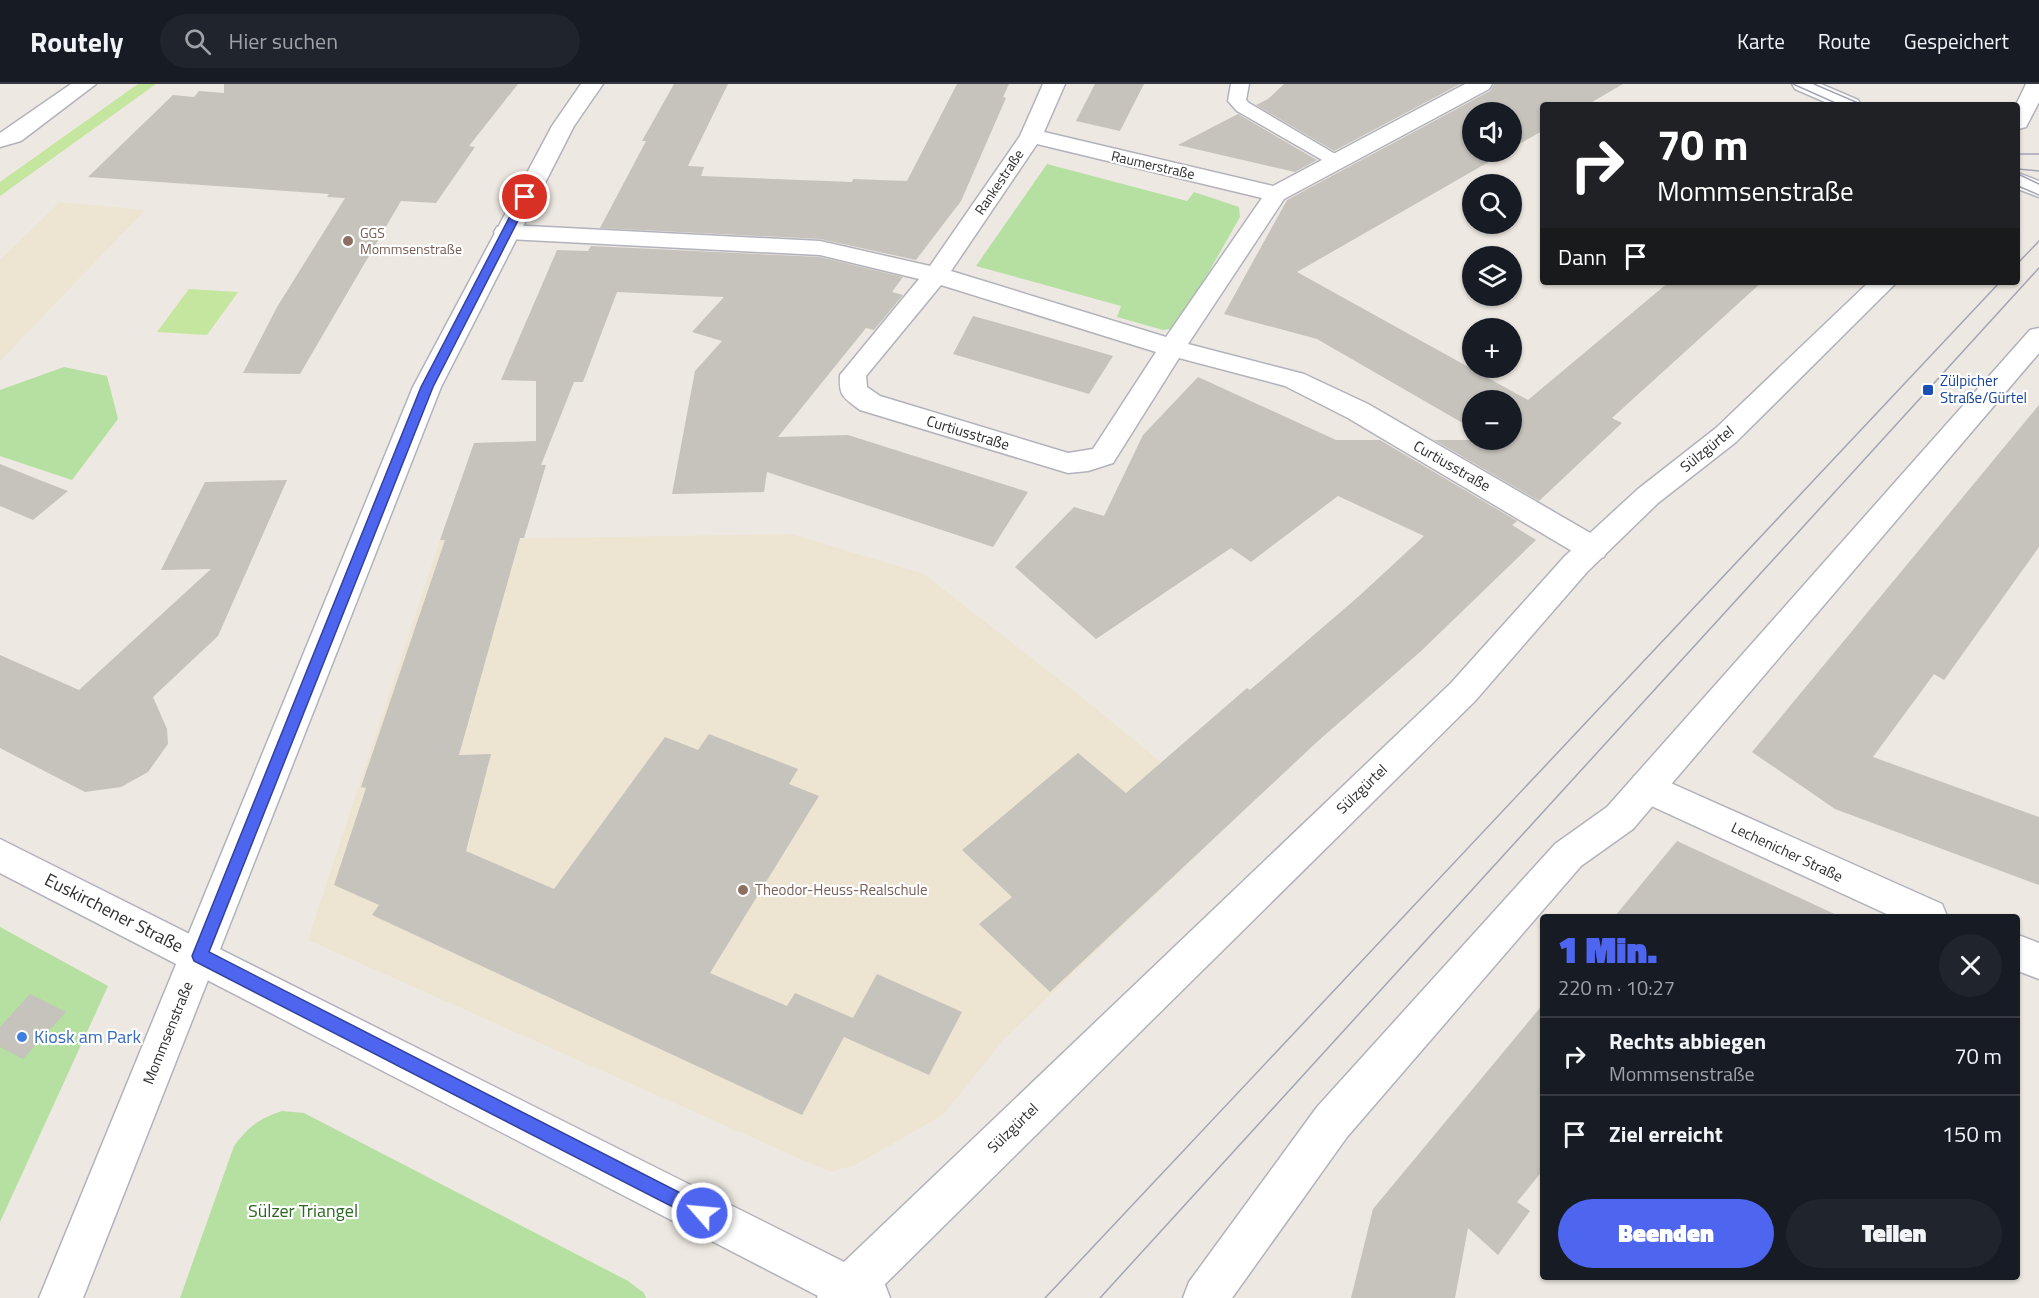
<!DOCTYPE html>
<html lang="de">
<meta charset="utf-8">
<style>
:root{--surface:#171b24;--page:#20242c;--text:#f1f3f6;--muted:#9ea1a6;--line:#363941;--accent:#4d65ef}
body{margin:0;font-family:"Titillium Web",sans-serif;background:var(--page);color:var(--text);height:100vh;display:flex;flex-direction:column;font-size:22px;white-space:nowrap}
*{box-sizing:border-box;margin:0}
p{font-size:20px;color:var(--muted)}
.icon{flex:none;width:33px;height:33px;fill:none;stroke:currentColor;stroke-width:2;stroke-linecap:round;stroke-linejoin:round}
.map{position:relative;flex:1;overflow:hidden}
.panel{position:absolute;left:1540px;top:830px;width:480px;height:366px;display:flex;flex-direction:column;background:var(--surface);border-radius:6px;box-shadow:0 2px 4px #0004}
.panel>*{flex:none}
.hud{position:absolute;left:1540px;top:18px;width:480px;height:183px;border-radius:6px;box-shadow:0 2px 4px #0004;background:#202124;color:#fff;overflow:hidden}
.tools{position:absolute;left:1462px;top:18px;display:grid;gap:12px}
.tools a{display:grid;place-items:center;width:60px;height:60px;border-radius:50%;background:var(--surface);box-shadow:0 2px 4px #0004;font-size:30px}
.pin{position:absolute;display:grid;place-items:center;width:51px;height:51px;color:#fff;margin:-26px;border:3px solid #fff;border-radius:50%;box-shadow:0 2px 6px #0007}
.me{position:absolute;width:66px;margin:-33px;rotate:297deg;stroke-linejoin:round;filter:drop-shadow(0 0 4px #0008)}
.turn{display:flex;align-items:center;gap:21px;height:126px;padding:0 18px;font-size:27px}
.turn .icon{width:78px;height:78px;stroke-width:2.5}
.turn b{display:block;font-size:42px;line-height:51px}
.then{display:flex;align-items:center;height:57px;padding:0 18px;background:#0003;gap:12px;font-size:22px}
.round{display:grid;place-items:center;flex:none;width:63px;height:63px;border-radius:32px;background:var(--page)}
.summary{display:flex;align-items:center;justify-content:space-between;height:102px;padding:0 18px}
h1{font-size:36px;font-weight:800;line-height:45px;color:var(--accent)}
.primary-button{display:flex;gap:12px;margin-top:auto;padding:12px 18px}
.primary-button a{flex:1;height:69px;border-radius:36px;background:var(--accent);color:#fff;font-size:24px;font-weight:800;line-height:69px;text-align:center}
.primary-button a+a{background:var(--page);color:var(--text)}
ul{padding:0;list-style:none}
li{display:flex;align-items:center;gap:18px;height:78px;padding:0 18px;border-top:2px solid var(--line)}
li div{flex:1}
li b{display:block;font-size:22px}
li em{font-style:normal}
header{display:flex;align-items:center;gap:36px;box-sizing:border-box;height:84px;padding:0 30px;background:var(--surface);border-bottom:2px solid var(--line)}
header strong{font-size:28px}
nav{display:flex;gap:33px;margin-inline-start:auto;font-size:21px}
.search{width:420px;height:54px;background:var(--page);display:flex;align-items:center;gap:15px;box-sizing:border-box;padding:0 21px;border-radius:33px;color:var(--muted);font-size:22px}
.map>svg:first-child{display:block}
.education{fill:#ede5d2}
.green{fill:#b5e0a1}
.pitch{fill:#c5e69e}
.building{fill:#c6c2bc}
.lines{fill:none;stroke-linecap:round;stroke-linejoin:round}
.lane-casing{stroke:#b1b2bc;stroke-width:3}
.street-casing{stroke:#b1b2bc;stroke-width:3}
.secondary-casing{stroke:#b1b2bc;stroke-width:3}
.lane{fill:#fff;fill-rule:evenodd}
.street{fill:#fff;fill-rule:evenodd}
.secondary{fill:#fff;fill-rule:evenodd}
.tram{stroke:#a3a5b6;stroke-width:1.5}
.route{fill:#4d65ef;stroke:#32429b;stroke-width:1.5}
.education-dot{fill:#8d6e63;stroke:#fff;stroke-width:2}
.transit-dot{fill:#1a4fb4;stroke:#fff;stroke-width:2}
.shop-dot{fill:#3f7fe0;stroke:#fff;stroke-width:2}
.labels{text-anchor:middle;stroke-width:4.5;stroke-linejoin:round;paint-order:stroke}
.far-street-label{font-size:14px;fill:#2d2d2d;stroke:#fff}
.far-education-label{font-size:14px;fill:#785e54;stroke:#fff;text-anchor:start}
.transit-label{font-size:15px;fill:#164399;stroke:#fff;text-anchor:start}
.street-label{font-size:15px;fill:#2d2d2d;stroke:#fff}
.education-label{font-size:15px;fill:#785e54;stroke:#fff;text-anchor:start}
.near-street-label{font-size:18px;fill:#2d2d2d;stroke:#fff}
.near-shop-label{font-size:18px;fill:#366cbe;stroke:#fff;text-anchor:start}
.near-park-label{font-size:18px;fill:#2c6720;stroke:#fff}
</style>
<header>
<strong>Routely</strong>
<div class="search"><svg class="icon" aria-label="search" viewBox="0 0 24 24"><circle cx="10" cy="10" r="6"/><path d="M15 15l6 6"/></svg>Hier suchen</div>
<nav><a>Karte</a><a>Route</a><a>Gespeichert</a></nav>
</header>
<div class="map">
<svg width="2039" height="1214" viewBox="0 0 2039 1214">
<rect width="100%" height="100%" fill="#ede8e1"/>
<!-- education -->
<g class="education">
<path d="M60,118L145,126L0,277V176Z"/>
<path d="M791,450L924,490L1084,615L1233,737L1004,955L943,1031L855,1081L830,1088L308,856L440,456Z"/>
</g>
<!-- green -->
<g class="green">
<path d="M1047,80L1187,117L1194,108L1239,123L1240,133L1177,244L1163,246L1117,233L1121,222L976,182Z"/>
<path d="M64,283L107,292L118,335L72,396L0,372V306Z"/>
<path d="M0,843L108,902L0,1138Z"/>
<path d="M282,1027L304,1029L628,1197L644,1209L646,1214H180L234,1062C248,1043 260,1034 282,1027Z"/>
</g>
<!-- pitch -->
<g class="pitch">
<path d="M138,0H156L0,112V98Z"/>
<path d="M189,205L238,208L207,251L157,248Z"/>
</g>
<!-- building -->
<g class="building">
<path d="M224,0H518L469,62L475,63L436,119L401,117L300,290L243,289L277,223L345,114L327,113L329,110L88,93L173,11L194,13L199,7L224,9Z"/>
<path d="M674,0H728L688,82L704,83L701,92L852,98L853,95L907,97L957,0H1009L1003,13L1006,14L961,117L916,176L820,155L600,144L646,57H642Z"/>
<path d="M1095,0H1144L1120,47L1076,37Z"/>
<path d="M1284,0H1460L1334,67L1256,21L1268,15Z"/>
<path d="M1494,0H1623L1587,21H1544V46L1512,64V28H1473V68H1506L1297,188L1528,316L1669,198H1762L1612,334L1622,339L1539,417L1434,356H1512V316H1473V345L1317,255L1224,230L1287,116L1490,7Z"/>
<path d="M1238,30L1317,76L1295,88L1178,61Z"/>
<path d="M591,162L820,173L903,193L892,208L903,211L874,246L866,244L778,353L848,351L1028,408L993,463L767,388L764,408L672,410L695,287L722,257L692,248L724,213L617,208L583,298H574L541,381H546L524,454H520L459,671L491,670L466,767L554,805L665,653L698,666L709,650L798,685L789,700L819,712L710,889L787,922L795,909L853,934L877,890L962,928L929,991L844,953L802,1031L372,831L379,821L334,801L366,704L361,703L445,456H440L474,359L536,357V297L501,296L557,166L588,167Z"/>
<path d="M973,232L1027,247L1113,272L1089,310L953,270Z"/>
<path d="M1198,293L1336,356H1380L1517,437L1512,441L1536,456L1420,568L1318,657L1050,908L979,840L1012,813L962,766L1078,669L1126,709L1247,604L1250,606L1358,513L1424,452L1338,412L1251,478L1231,464L1096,555L1015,483L1074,423L1104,432L1143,351Z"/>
<path d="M2039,321V463L1944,596L1934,590L1873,673L2039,733V801L1835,725L1752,668Z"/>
<path d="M0,380L37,395L68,407L33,436L0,422Z"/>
<path d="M287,396L218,552L153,613L167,645L168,660L148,688L121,703L85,708L0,664V571L79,606L211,485L161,486L205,398Z"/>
<path d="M1677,757L1839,832H1615Z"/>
<path d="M30,910L66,928L23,975L0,963V943Z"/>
<path d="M1544,919V1085L1517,1118L1530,1127L1498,1171L1468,1144L1455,1214H1351L1373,1125Z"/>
</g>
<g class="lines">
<defs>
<path id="lane" d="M1231,0H1249L1246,16L1249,19L1347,77L1345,81H1331L1237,27L1228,17Z"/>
<g id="street">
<path d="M71,0H96L21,57L0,63V49Z"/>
<path d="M1043,0H1065L1044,48L1273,102L1465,0H1492L1489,5L1284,115L1188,260L1304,290L1368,320L1604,457L1608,465L1604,473L1593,476L1582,473L1348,334L1285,302L1179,274L1113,379L1088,387L1068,389L860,326C843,313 839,313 840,291L919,195L820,171L506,155L497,153L494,148L497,143L506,141L820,157L930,182L1020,52ZM1037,60L1262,114L1166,253L951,187ZM941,201L1156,268L1093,365L1068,369L880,312L867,303L866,292Z"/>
<path d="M1646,688L1942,820L1947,832H1891L1634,714L1629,703L1634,692Z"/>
<path d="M0,755L884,1198L890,1214H822L0,789Z"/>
<path d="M2018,851L2039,859V895L2018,887Z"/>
</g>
<g id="secondary">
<path d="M581,0H603L574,42L441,303L83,1214H39L413,303L552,42Z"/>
<path d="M1792,0H1821L1858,16L1861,21H1832L1795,5Z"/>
<path d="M2026,0H2039V18L2026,43L2018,45L2016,21Z"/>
<path d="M2018,89L2039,97V113L2018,105Z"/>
<path d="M1869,198H1897L1736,358L1658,419L1587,488L1475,617L871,1214H817L823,1198L1451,599L1565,472L1638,405L1716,344Z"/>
<path d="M2039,244V269L1633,745L1581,782L1347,1053L1232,1214H1183L1189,1198L1317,1023L1555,760L1607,723L2030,246Z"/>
</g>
</defs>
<!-- lane casing -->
<use href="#lane" class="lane-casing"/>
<!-- street casing -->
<use href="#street" class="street-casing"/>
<!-- secondary casing -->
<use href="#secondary" class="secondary-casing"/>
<!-- lane -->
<use href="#lane" class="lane"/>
<!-- street -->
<use href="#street" class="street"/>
<!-- secondary -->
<use href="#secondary" class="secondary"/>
<!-- tram -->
<g class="tram">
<path d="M1793,0L1840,21"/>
<path d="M1814,0L1863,21"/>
<path d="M2018,70H2039"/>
<path d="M2018,85L2039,87"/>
<path d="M2018,90L2039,100"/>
<path d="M2018,102L2039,111"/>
<path d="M2018,179L2039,157"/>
<path d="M1045,1214L2000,198"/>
<path d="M1100,1214L2039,184"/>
</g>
</g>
<!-- route -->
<path class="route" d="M521,111L530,113L433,303L209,868L708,1123L711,1129L708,1135L702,1138L194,877L192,872L421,303Z"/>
<!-- markers -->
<g class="education-dot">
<circle cx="348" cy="157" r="6"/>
<circle cx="743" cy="806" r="6"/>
</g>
<rect class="transit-dot" x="1922" y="300" width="12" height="12" rx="3"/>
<circle class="shop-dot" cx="22" cy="953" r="6"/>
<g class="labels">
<!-- far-street labels -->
<g class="far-street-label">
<text transform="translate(1153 81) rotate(13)" y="5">Raumerstraße</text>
<text transform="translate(999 98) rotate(-56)" y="5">Rankestraße</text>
</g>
<!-- far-education labels -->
<g class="far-education-label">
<text x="360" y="154">GGS<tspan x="360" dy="16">Mommsenstraße</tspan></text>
</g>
<!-- transit labels -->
<g class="transit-label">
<text x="1940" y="302">Zülpicher<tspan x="1940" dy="17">Straße/Gürtel</tspan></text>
</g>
<!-- street labels -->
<g class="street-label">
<text transform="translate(968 349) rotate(17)" y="5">Curtiusstraße</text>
<text transform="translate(1707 365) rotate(-39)" y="5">Sülzgürtel</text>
<text transform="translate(1452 382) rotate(30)" y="5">Curtiusstraße</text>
<text transform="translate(1362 705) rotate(-44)" y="5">Sülzgürtel</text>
<text transform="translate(1787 768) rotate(25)" y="5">Lechenicher Straße</text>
<text transform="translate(168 949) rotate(-68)" y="5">Mommsenstraße</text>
<text transform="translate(1013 1044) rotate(-44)" y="5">Sülzgürtel</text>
</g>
<!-- education labels -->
<g class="education-label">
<text x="755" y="811">Theodor-Heuss-Realschule</text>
</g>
<!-- near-street labels -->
<g class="near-street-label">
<text transform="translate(114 829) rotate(27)" y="6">Euskirchener Straße</text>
</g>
<!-- near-shop labels -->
<g class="near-shop-label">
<text x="34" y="959">Kiosk am Park</text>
</g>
<!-- near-park labels -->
<g class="near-park-label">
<text x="303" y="1133">Sülzer Triangel</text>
</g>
</g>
</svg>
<div class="tools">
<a><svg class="icon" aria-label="sound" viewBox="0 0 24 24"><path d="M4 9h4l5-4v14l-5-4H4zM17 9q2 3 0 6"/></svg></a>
<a><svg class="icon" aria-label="search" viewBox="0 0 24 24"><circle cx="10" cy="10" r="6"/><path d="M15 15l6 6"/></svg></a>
<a><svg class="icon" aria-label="layers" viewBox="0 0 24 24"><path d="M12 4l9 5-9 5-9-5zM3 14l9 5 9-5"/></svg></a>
<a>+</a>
<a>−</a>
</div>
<div class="pin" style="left:525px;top:113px;background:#d93025"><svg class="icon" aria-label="arrive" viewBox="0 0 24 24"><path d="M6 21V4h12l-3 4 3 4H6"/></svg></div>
<svg class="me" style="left:702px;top:1129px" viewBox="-20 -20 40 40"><circle r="17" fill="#4d65ef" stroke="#fff" stroke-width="3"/><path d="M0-11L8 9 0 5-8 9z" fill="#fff"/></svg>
<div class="hud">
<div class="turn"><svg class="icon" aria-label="right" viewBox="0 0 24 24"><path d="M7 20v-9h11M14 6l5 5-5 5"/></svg><div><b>70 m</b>Mommsenstraße</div></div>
<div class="then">Dann<svg class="icon" aria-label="arrive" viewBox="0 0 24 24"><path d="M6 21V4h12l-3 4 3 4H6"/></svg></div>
</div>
<section class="panel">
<div class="summary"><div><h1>1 Min.</h1><p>220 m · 10:27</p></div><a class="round"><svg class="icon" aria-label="close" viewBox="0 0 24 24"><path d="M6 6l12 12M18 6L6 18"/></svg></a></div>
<ul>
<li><svg class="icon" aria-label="right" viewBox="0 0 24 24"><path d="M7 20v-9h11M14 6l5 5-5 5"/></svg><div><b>Rechts abbiegen</b><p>Mommsenstraße</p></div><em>70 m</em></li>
<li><svg class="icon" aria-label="arrive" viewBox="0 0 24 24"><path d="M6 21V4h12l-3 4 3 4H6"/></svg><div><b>Ziel erreicht</b></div><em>150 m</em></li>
</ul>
<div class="primary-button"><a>Beenden</a><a>Teilen</a></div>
</section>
</div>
